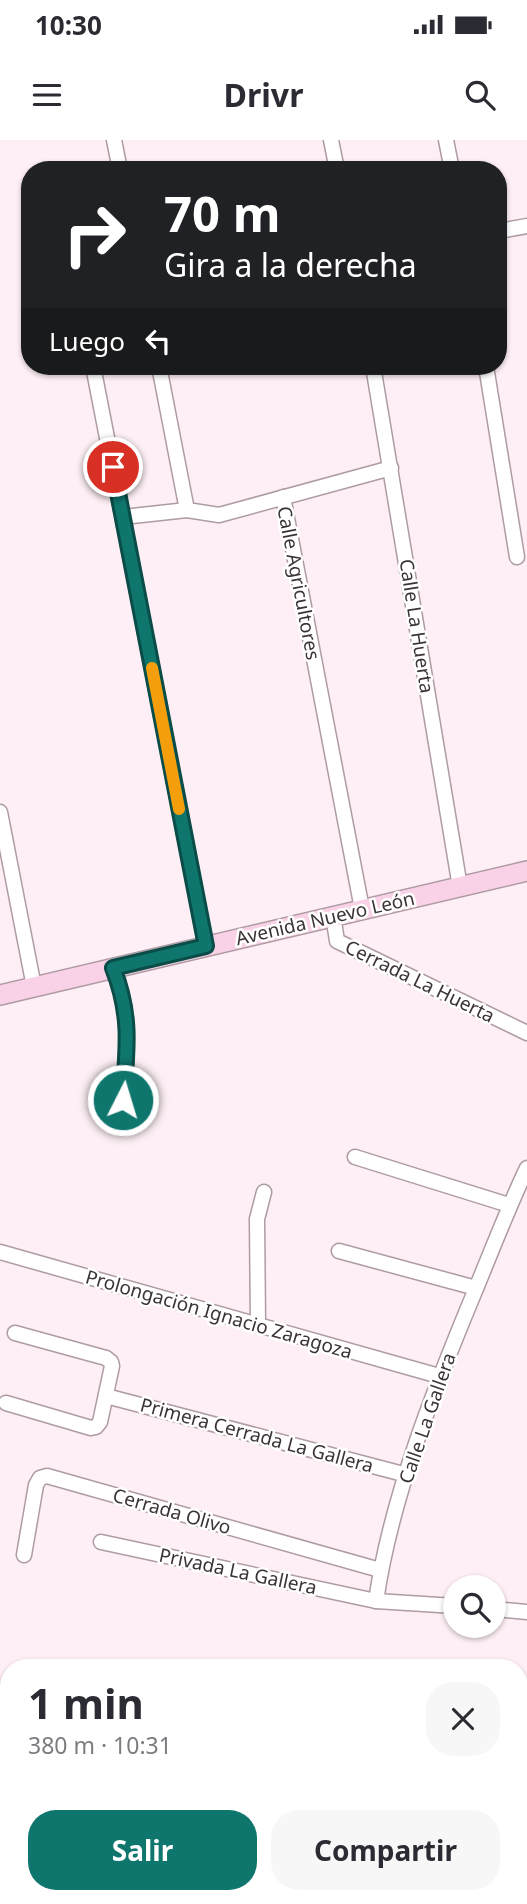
<!DOCTYPE html>
<html lang="es">
<meta charset="utf-8">
<style>
:root{--surface:#fff;--page:#f7f7f7;--text:#2b2b33;--muted:#7c7c81;--accent:#0f766e}
body{margin:0;font-family:"Noto Sans",sans-serif;background:var(--page);color:var(--text);height:100vh;display:flex;flex-direction:column;font-size:26px;white-space:nowrap}
*{box-sizing:border-box;margin:0}
p{font-size:23px;color:var(--muted)}
.icon{flex:none;width:38px;height:38px;fill:none;stroke:currentColor;stroke-width:2;stroke-linecap:round;stroke-linejoin:round}
.map{position:relative;flex:1;overflow:hidden}
.sheet{position:absolute;left:0px;top:1519px;width:528px;height:245px;display:flex;flex-direction:column;background:var(--surface);border-radius:28px 28px 0 0;box-shadow:0 2px 5px #0004}
.sheet>*{flex:none}
.banner{position:absolute;left:21px;top:21px;width:486px;height:214px;border-radius:28px;box-shadow:0 2px 5px #0004;background:#202124;color:#fff;overflow:hidden}
.fabs{position:absolute;left:443px;top:1435px;display:grid;gap:14px}
.fabs a{display:grid;place-items:center;width:63px;height:63px;border-radius:50%;background:var(--surface);box-shadow:0 2px 5px #0004;font-size:35px}
.pin{position:absolute;display:grid;place-items:center;width:60px;height:60px;color:#fff;margin:-30px;border:4px solid #fff;border-radius:50%;box-shadow:0 2px 7px #0007}
.me{position:absolute;width:77px;margin:-38px;rotate:5deg;stroke-linejoin:round;filter:drop-shadow(0 0 5px #0008)}
.turn{display:flex;align-items:center;gap:24px;height:147px;padding:0 28px;font-size:32px}
.turn .icon{width:91px;height:91px;stroke-width:2.5}
.turn b{display:block;font-size:49px;line-height:60px}
.then{display:flex;align-items:center;height:66px;padding:0 28px;background:#0003;gap:14px;font-size:26px}
.round{display:grid;place-items:center;flex:none;width:74px;height:74px;border-radius:28px;background:var(--page)}
.head{display:flex;align-items:center;justify-content:space-between;height:119px;padding:0 28px}
h1{font-size:42px;font-weight:700;line-height:52px}
.action{display:flex;gap:14px;margin-top:auto;padding:14px 28px}
.action a{flex:1;height:80px;border-radius:28px;background:var(--accent);color:#fff;font-size:28px;font-weight:700;line-height:80px;text-align:center}
.action a+a{background:var(--page);color:var(--text)}
.status{display:flex;justify-content:space-between;align-items:center;height:49px;padding:0 35px;background:var(--surface);direction:ltr}
.status svg{height:19px;fill:currentColor}
header{display:flex;justify-content:space-between;align-items:center;height:91px;padding:0 28px;background:var(--surface);font-size:32px;font-weight:700}
.map>svg:first-child{display:block}
.lines{fill:none;stroke-linecap:round;stroke-linejoin:round}
.street-casing{stroke:#af9ba3;stroke-width:17}
.secondary-casing{stroke:#af9ba3;stroke-width:22}
.street{stroke:#fff;stroke-width:14}
.secondary{stroke:#fad2e7;stroke-width:19}
.route-casing{stroke:#0a4d48;stroke-width:18}
.route{stroke:#0f766e;stroke-width:12}
.slow{stroke:#f59e0b;stroke-width:12}
.labels{text-anchor:middle;stroke-width:5;stroke-linejoin:round;paint-order:stroke}
.street-label{font-size:19px;fill:#3c3337;stroke:#fff}
</style>
<div class="status"><b>10:30</b><svg viewBox="0 0 49 12"><path d="M0 12V9h3v3zM5 12V6h3v6zM10 12V3h3v9zM15 12V0h3v12zM26 1h20v11H26zM47 4h2v5h-2z"/></svg></div>
<header><svg class="icon" aria-label="menu" viewBox="0 0 24 24"><path d="M4 6h16M4 12h16M4 18h16"/></svg>Drivr<svg class="icon" aria-label="search" viewBox="0 0 24 24"><circle cx="10" cy="10" r="6"/><path d="M15 15l6 6"/></svg></header>
<div class="map">
<svg width="527" height="1764" viewBox="0 0 527 1764">
<rect width="100%" height="100%" fill="#fdeff5"/>
<g class="lines">
<defs>
<g id="street">
<path d="M114,0L120,30"/>
<path d="M331,0L337,30"/>
<path d="M446,0L452,30"/>
<path d="M499,91L527,86"/>
<path d="M93,226L206,806"/>
<path d="M159,226L187,370L219,375L391,328"/>
<path d="M373,226L460,747"/>
<path d="M486,226L517,417"/>
<path d="M283,357L362,769"/>
<path d="M123,377L187,370"/>
<path d="M0,672L34,847"/>
<path d="M333,775L337,801L527,893"/>
<path d="M113,828C132,876 127,909 123,959"/>
<path d="M355,1017L509,1065"/>
<path d="M339,1111L476,1148"/>
<path d="M0,1112L439,1236"/>
<path d="M258,1185L257,1079L264,1052"/>
<path d="M106,1256L407,1335"/>
<path d="M6,1263L91,1288L96,1287L100,1282L112,1226L111,1222L106,1218L15,1193"/>
<path d="M101,1402L376,1461"/>
<path d="M24,1415L36,1345L40,1338L47,1336L380,1430"/>
<path d="M455,1466L376,1461C391,1357 435,1247 475,1151C492,1110 508,1068 527,1028"/>
<path d="M494,1469L527,1472"/>
<path d="M0,1604L9,1642"/>
<path d="M243,1755L246,1764"/>
<path d="M399,1755L402,1764"/>
<path d="M13,1764L19,1755"/>
</g>
<g id="secondary">
<path d="M0,855L527,731"/>
<path d="M523,1764L527,1688"/>
</g>
</defs>
<!-- street casing -->
<use href="#street" class="street-casing"/>
<!-- secondary casing -->
<use href="#secondary" class="secondary-casing"/>
<!-- street -->
<use href="#street" class="street"/>
<!-- secondary -->
<use href="#secondary" class="secondary"/>
</g>
<g class="lines">
<defs>
<path id="route" d="M113,327L206,806L113,828C132,876 127,910 123,960"/>
</defs>
<!-- route casing -->
<use href="#route" class="route-casing"/>
<!-- route -->
<use href="#route" class="route"/>
<!-- slow -->
<path class="slow" d="M152,528L179,669"/>
</g>
<g class="labels">
<!-- street labels -->
<g class="street-label">
<text transform="translate(299 443) rotate(79)" y="7">Calle Agricultores</text>
<text transform="translate(417 486) rotate(81)" y="7">Calle La Huerta</text>
<text transform="translate(325 778) rotate(-13)" y="7">Avenida Nuevo León</text>
<text transform="translate(420 841) rotate(26)" y="7">Cerrada La Huerta</text>
<text transform="translate(219 1174) rotate(16)" y="7">Prolongación Ignacio Zaragoza</text>
<text transform="translate(427 1278) rotate(-71)" y="7">Calle La Gallera</text>
<text transform="translate(257 1295) rotate(15)" y="7">Primera Cerrada La Gallera</text>
<text transform="translate(172 1371) rotate(16)" y="7">Cerrada Olivo</text>
<text transform="translate(238 1431) rotate(12)" y="7">Privada La Gallera</text>
</g>
</g>
</svg>
<div class="fabs">
<a><svg class="icon" aria-label="search" viewBox="0 0 24 24"><circle cx="10" cy="10" r="6"/><path d="M15 15l6 6"/></svg></a>
</div>
<div class="pin" style="left:113px;top:327px;background:#d93025"><svg class="icon" aria-label="arrive" viewBox="0 0 24 24"><path d="M6 21V4h12l-3 4 3 4H6"/></svg></div>
<svg class="me" style="left:123px;top:960px" viewBox="-20 -20 40 40"><circle r="17" fill="#0f766e" stroke="#fff" stroke-width="3"/><path d="M0-11L8 9 0 5-8 9z" fill="#fff"/></svg>
<div class="banner">
<div class="turn"><svg class="icon" aria-label="right" viewBox="0 0 24 24"><path d="M7 20v-9h11M14 6l5 5-5 5"/></svg><div><b>70 m</b>Gira a la derecha</div></div>
<div class="then">Luego<svg class="icon" aria-label="left" viewBox="0 0 24 24"><path d="M17 20v-9H6M10 6l-5 5 5 5"/></svg></div>
</div>
<section class="sheet">
<div class="head"><div><h1>1 min</h1><p>380 m · 10:31</p></div><a class="round"><svg class="icon" aria-label="close" viewBox="0 0 24 24"><path d="M6 6l12 12M18 6L6 18"/></svg></a></div>
<div class="action"><a>Salir</a><a>Compartir</a></div>
</section>
</div>
